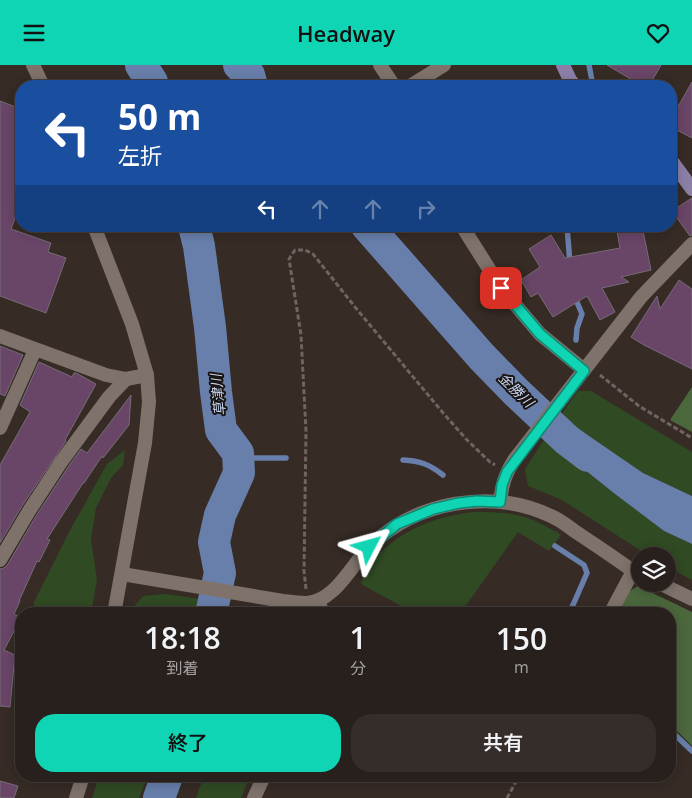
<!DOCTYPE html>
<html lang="ja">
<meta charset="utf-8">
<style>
:root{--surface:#28201c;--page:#342d29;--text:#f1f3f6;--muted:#a5a3a3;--line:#443e3b;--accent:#10d5b4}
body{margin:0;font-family:"Open Sans","Noto Sans JP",sans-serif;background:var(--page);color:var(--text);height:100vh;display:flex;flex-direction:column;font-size:19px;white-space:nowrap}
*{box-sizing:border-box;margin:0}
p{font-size:16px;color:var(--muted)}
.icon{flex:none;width:28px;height:28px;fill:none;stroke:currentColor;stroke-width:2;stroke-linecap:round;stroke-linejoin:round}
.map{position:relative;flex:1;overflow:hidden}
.drawer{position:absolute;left:15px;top:542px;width:661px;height:175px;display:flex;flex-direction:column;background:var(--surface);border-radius:20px;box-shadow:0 2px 12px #0003,0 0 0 1px var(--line)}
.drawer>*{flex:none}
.hud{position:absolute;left:15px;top:15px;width:662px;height:152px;border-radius:20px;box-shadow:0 2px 12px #0003,0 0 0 1px var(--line);background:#1a4fa0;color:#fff;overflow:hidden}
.tools{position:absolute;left:631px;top:482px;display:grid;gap:10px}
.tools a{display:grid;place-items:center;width:45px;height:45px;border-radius:50%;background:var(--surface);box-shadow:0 2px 12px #0003,0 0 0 1px var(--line);font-size:25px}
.pin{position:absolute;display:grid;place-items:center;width:42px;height:42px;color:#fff;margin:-21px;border-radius:10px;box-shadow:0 2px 8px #0006}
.me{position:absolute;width:55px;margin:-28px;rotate:51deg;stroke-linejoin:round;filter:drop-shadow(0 0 4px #0008)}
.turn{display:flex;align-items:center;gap:18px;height:105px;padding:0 20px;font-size:22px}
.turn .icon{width:65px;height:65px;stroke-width:2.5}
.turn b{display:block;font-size:35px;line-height:42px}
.lanes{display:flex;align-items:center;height:48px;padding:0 20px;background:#0003;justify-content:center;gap:25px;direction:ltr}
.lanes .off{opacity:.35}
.eta{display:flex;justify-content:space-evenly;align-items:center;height:85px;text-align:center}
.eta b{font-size:30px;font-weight:600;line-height:35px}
.primary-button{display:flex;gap:10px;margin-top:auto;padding:10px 20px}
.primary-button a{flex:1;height:58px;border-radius:20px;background:var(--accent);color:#111;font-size:20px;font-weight:600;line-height:58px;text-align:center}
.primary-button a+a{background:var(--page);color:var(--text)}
header{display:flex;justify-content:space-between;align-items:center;height:65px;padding:0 20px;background:var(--accent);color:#111;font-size:22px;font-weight:600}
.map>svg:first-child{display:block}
.green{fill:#304a23}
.forest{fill:#4b673c}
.water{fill:#687fab}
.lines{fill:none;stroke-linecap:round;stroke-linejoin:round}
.stream{stroke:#687fab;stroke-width:5.5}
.river{stroke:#687fab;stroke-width:32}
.building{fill:#694568;stroke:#766c76}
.path{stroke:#6f6560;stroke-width:3;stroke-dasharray:5 2.5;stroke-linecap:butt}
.minor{stroke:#7e726b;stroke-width:14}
.tertiary{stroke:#7e726b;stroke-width:14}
.primary{stroke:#8b7fa6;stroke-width:14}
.route-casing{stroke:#0a8a75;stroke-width:12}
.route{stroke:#10d5b4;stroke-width:9}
.labels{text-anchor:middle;stroke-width:4;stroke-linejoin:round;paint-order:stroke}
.water-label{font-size:14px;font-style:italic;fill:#c8d6f2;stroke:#1a1512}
</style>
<header><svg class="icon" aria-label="menu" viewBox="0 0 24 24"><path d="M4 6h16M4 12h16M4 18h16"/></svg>Headway<svg class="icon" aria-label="heart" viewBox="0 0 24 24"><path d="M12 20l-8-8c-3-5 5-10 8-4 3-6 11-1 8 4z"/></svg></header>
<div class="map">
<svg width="692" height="733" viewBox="0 0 692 733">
<rect width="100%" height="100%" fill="#362b25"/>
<!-- green -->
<g class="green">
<path d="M578,326H591L692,387V431L643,408L560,351Z"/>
<path d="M545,373L615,429L664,466L692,479V515L668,502V491H649L562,435L528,421L525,404Z"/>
<path d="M125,385L123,400L111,413L96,443L91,474L97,515L91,549H33L34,537L69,467L107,399Z"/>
<path d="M474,447C490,447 506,447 521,451C534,454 545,461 557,467L561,470L549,486L518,467L460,549H416L361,519C362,515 363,509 365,504C368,499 374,495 378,490C405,463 437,451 474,447Z"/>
<path d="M165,529L201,534L198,549H129V547L143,531Z"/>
<path d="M248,542L283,549H246Z"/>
<path d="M99,711H148L139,733H92Z"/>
<path d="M204,711H250L241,733H196Z"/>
</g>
<!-- forest -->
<g class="forest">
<path d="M692,322V367L670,355Z"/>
<path d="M638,521L692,547V681L670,659V549H618L630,526Z"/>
</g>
<!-- water -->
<path class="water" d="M560,351L643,408L692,431V479L664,466L615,429L545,373Z"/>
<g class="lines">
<!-- stream -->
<g class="stream">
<path d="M589,0L593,21"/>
<path d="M567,161L570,199"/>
<path d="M574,230L582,249L577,263L576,275"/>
<path d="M238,388L244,393H286"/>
<path d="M403,395C420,396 429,399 443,410"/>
<path d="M555,481L584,500L587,508L569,549"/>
<path d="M670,665L692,686"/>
</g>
<!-- river -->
<g class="river">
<path d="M141,0L152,17L153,21"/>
<path d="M239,0L249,10L252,21"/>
<path d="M194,161L199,181L210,262L216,327L221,365L238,388L239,408L220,450L214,477L220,508L211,549"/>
<path d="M367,161L481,291L516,327L567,375L588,391"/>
<path d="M159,733L167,711"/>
</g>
</g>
<!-- building -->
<g class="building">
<path d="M607,0H661L649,21L636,14L634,16Z"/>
<path d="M692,17V73L671,62V54Z"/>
<path d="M0,36L21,44V137L11,164L51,178L48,187L66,193L46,248L0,231Z"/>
<path d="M692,133V170L690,171L672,146Z"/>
<path d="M616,161H642L651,205L621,212L629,217L602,223L615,247L600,255L587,231L553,252L538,228L531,232L521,215L540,202L529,184L551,170L565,193L620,183Z"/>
<path d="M679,215L692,224V304L644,280L631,272L657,231L660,244Z"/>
<path d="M0,281L23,290L5,331L0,329Z"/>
<path d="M39,297L72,312L74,308H76L96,319L70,366L65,375L66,376L22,441L0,478V400L30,347L20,340Z"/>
<path d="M131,330L129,360L103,393L102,391L84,418H83L47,474L50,475L39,497L37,496L19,536H20L14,549L21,553L4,585L15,590L10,642L0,641V504L4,503L8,499L36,451L68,402L81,384L87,388Z"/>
<path d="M0,716L18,721L14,733H0Z"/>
</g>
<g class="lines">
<!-- path -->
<g class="path">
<path d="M600,310L639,341L692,373"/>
<path d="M306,524L304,506L306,366L301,270L289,194L295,185H305L313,189L355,242L444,349L467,375L490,397L495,400"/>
<path d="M507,733L519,711"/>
</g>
<!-- minor -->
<g class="minor">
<path d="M0,271L106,310L126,314"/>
<path d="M0,363L35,285"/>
<path d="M500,437C502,419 505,410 514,395L641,232L692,179"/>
<path d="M0,495L29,446L61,397L109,332L126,314"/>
<path d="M319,535L322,549"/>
<path d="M610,549L633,506"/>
<path d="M254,733L264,711"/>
</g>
<!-- tertiary -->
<g class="tertiary">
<path d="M33,0L43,21"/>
<path d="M380,0L394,21"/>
<path d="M410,21L444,0"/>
<path d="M94,161L132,259L147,310L126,314"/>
<path d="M462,161L501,223L540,269L584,305"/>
<path d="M122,509L283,536C291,537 299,538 306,538C335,537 352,499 370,481C417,436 492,423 551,451C561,455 570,463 579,469C597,481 615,493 633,506L640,509"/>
<path d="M661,519L692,534"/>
<path d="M114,549L145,378L149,337L147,310"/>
<path d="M76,733L83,711"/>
</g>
<!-- primary -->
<g class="primary">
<path d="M563,0L570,15L575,21"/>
<path d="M671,95L692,124"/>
</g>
</g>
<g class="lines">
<defs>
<path id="route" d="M369,482L397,459L433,444L459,438L477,436L500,437L502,420L507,407L584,306L540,269L501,223"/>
</defs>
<!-- route casing -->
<use href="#route" class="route-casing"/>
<!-- route -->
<use href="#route" class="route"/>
</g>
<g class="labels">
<!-- water labels -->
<g class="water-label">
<text transform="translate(516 325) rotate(44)" y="5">金勝川</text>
<text transform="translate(218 330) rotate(-96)" y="5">草津川</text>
</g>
</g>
</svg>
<div class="tools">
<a><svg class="icon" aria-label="layers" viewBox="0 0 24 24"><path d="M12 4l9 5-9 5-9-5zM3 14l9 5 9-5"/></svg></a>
</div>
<div class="pin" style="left:501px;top:223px;background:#d93025"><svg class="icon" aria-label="arrive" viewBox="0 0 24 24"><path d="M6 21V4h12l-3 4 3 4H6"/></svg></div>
<svg class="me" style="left:369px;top:482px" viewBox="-20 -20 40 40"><path d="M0-17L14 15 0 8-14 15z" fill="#10d5b4" stroke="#fff" stroke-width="4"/></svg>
<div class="hud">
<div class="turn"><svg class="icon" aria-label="left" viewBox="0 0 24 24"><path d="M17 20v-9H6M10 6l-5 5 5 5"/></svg><div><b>50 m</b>左折</div></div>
<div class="lanes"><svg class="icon" aria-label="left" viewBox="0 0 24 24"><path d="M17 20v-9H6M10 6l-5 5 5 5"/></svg><svg class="icon off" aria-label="ahead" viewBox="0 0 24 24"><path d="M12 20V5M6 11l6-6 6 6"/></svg><svg class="icon off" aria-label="ahead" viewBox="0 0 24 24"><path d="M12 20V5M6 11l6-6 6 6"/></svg><svg class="icon off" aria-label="right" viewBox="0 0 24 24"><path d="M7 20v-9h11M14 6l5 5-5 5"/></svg></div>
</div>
<section class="drawer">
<div class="eta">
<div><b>18:18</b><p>到着</p></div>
<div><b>1</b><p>分</p></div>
<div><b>150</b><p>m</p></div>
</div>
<div class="primary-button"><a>終了</a><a>共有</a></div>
</section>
</div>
